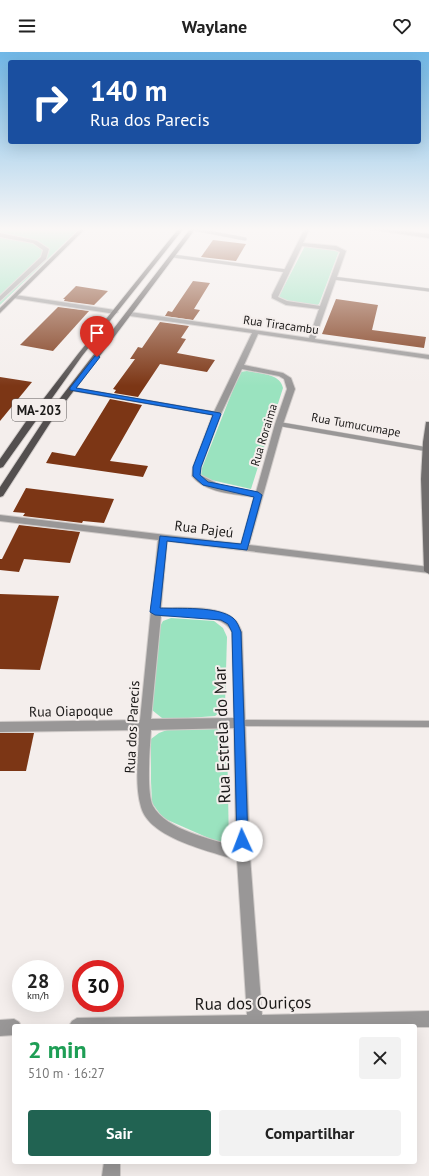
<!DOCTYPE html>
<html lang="pt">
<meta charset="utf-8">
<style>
:root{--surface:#fff;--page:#f2f2f2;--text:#222;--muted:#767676;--accent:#216352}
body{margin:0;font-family:"PT Sans",sans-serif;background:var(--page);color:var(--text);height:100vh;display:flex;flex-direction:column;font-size:15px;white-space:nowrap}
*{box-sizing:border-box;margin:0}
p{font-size:13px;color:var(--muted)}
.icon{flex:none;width:22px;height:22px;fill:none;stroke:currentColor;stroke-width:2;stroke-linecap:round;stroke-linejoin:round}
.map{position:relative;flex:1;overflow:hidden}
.side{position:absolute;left:12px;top:972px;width:405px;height:140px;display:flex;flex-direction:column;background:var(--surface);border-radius:4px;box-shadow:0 4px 16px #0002}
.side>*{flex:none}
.guide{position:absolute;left:8px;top:8px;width:413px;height:84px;border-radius:4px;box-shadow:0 4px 16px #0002;background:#1a4fa0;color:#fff;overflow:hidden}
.speed{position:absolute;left:12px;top:908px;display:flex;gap:8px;font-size:20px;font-weight:700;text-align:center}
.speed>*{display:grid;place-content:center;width:52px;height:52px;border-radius:50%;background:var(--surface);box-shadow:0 4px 16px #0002;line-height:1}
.speed small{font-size:10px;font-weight:400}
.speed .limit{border:6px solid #d22;background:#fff;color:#111}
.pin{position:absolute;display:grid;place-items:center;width:34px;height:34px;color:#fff;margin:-41px -17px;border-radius:50% 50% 50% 0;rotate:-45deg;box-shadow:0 0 4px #0007}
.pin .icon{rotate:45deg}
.me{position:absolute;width:44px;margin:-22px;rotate:358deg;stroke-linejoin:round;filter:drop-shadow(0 0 3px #0008)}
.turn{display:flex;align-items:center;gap:14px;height:84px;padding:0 16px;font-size:18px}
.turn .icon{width:52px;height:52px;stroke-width:2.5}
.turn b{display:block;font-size:28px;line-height:34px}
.round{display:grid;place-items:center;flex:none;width:42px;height:42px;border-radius:4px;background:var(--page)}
.summary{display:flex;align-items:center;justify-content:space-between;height:68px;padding:0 16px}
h1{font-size:24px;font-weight:700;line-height:30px;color:#1e9e55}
.action{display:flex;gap:8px;margin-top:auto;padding:8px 16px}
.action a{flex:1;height:46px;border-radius:4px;background:var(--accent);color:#fff;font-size:16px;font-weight:700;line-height:46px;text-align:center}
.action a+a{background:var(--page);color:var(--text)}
header{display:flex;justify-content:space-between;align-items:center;height:52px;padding:0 16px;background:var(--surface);font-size:18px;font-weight:700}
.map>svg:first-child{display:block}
.green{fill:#9ae3bf}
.building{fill:#7c3615}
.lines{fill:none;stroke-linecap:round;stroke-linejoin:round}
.lane-far2-casing{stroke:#d1ccca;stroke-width:4}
.lane-far1-casing{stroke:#d1ccca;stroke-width:5}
.lane-casing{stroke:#d1ccca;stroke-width:8}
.street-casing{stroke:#d1ccca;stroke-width:2}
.secondary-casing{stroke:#d1ccca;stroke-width:2}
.primary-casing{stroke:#d1ccca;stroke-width:2}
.lane-far2{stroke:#999797;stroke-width:3}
.lane-far1{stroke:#999797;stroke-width:4}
.lane{stroke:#999797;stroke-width:6}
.street{fill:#999797;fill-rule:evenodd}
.secondary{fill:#706d6d;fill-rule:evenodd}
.primary{fill:#534f4f;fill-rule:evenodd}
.route{fill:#1a73e8;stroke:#114b97}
.labels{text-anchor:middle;stroke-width:4;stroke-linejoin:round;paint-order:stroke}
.far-street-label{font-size:12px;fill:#1b1918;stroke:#f4eeec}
.shield{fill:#f4eeec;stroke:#5c5958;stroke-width:1}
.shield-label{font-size:13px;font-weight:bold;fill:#1b1918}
.street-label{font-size:14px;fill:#1b1918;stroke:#f4eeec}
.near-street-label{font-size:17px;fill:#1b1918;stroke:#f4eeec}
</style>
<header><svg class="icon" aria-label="menu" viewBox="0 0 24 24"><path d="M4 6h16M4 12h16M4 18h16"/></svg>Waylane<svg class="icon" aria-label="heart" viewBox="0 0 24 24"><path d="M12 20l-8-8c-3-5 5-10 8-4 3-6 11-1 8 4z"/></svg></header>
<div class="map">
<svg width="429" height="1124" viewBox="0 0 429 1124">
<rect width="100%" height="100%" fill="#f4eeec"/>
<!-- green -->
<g class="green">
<path d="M0,176H80L0,253Z"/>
<path d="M305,194L339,199L319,252L316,254L281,248L279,244Z"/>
<path d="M247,319C260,322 280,321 283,336L251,437L207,427L201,423L202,416L240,320Z"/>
<path d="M171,566L214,569L223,576L227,585L225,653L222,659L215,664L175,667L162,666L152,658L159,576L163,569Z"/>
<path d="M219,677L224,680L227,686L229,795L163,766L152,751L151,729V687L159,681L167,678Z"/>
</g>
<!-- building -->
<g class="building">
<path d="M213,188L246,192L236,209L201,205Z"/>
<path d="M193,229L210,231L194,257L200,258L193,268L165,264L168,259L172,260Z"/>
<path d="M76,234L108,239L94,253L64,249L65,247H63Z"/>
<path d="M336,247L378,253L372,278L426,285L424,296L322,282Z"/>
<path d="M58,255L89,259L53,299L20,293Z"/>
<path d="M160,270L189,274L181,286L186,287L177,301L215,308L207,320L160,312L138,345L114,341L116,338L113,337L135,307H130L138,295L142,296Z"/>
<path d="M0,325L32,330L0,369Z"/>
<path d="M110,347L142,353L110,409L148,414L143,425L46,411L52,400L75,404Z"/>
<path d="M26,436L114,447L104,471L83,469L82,471L23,464L25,461L13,460Z"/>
<path d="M19,473L80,480L70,511L24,507L19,520L0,518V507H2Z"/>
<path d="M0,542L59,544L40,618L0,617Z"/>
<path d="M0,681H34L26,719H0Z"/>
</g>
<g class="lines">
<defs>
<g id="lane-far2">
<path d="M193,177L245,187"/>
<path d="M173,204L287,219"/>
<path d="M333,226L429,238"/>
</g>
<g id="lane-far1">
<path d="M72,337L217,362"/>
<path d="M279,372L425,397"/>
</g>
<path id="lane" d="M239,671L429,672"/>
<g id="street">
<path d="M305,176H310L303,191L336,194L346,199L315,287L429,303V307L258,282L244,313L283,321L291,326L295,337L283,372L249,493L429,515V521L167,489L161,556C182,556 218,553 234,567C238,570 240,576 242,580L250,804L262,963L429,959V975L69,974L72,969L77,966L247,963L237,808C209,799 149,786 141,755C134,731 139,702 139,678L0,680V670L140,668L158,488L0,469V463L241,492L254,445C234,442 205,441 192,424L193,415L213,362L252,281L130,264L127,262L130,260L309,286L319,257L286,253L272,246V243ZM302,194L335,198L340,200L320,254L287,249L278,245ZM242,317L279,324L284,327L287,337L275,372L256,440L220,433L200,423L201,415L221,362ZM161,564C181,564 222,559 232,580L234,666L151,667ZM234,676L236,795C212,787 166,778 153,754C146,740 150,695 151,678Z"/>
<path d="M362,176H380L429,182V186Z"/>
<path d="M0,181L37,189L49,197L46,207L0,249V244L41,205L43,198L33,191L0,185Z"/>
<path d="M15,243L115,258L118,260L115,262L13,246L12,245Z"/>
<path d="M14,967L19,970L21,974H14V983L0,984V968Z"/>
<path d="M104,1110H120V1124H102Z"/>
</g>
<g id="secondary">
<path d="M81,176H86L0,261V256Z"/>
<path d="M426,370H429V522L424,519L421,427L423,390Z"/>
</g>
<g id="primary">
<path d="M179,176H184L82,304L3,415L0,416V407L25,371L78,302Z"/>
<path d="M191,176H196L54,365L3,444L0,445V435L48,362Z"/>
</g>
</defs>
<!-- lane-far2 casing -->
<use href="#lane-far2" class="lane-far2-casing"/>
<!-- lane-far1 casing -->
<use href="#lane-far1" class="lane-far1-casing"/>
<!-- lane casing -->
<use href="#lane" class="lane-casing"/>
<!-- street casing -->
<use href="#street" class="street-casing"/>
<!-- secondary casing -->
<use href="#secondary" class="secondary-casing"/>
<!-- primary casing -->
<use href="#primary" class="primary-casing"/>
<!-- lane-far2 -->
<use href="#lane-far2" class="lane-far2"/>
<!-- lane-far1 -->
<use href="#lane-far1" class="lane-far1"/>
<!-- lane -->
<use href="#lane" class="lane"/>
<!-- street -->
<use href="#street" class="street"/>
<!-- secondary -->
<use href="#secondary" class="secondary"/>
<!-- primary -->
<use href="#primary" class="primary"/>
</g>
<!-- sky -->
<linearGradient id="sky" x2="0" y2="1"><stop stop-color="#70b7e6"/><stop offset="0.53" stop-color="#faf7f6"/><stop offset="1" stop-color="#faf7f6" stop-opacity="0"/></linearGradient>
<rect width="429" height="334" fill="url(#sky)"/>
<!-- route -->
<path class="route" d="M97,303L100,305L76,336L220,361L221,362L201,415L200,423L208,430L214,431L258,440L262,443L247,498L167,489L160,556C179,557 218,554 233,566C237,569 239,575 241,580L248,789L247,794L242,795L238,794L237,789L232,580L228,572L221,568L155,563L150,560L160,484L241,492L254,445L203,433L193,424V415L213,363L70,338V336L95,304Z"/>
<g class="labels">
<!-- far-street labels -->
<g class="far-street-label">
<text transform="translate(281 273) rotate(8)" y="4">Rua Tiracambu</text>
<text transform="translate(356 373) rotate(10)" y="4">Rua Tumucumape</text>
<text transform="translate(264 383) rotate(-73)" y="4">Rua Roraima</text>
</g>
<!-- shield labels -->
<rect class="shield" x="12" y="347" width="54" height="22" rx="3"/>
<g class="shield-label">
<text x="39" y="363">MA-203</text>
</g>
<!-- street labels -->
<g class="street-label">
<text transform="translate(204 477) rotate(7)" y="5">Rua Pajeú</text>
<text transform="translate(71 659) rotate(-1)" y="5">Rua Oiapoque</text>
<text transform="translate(132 675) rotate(-87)" y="5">Rua dos Parecis</text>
</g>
<!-- near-street labels -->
<g class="near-street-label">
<text transform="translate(222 683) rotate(-92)" y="6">Rua Estrela do Mar</text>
<text transform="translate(253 951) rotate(-1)" y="6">Rua dos Ouriços</text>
</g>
</g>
</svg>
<div class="speed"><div>28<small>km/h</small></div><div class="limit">30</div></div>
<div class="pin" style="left:97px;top:305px;background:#d93025"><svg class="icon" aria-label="arrive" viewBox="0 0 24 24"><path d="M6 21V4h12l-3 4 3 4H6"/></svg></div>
<svg class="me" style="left:242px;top:789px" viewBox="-20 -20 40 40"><circle r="19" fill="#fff"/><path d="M0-13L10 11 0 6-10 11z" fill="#1a73e8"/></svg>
<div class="guide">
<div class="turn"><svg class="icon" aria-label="right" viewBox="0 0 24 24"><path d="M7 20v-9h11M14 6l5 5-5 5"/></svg><div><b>140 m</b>Rua dos Parecis</div></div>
</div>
<section class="side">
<div class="summary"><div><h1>2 min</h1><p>510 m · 16:27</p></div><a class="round"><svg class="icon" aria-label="close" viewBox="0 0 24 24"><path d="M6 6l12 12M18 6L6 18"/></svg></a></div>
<div class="action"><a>Sair</a><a>Compartilhar</a></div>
</section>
</div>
